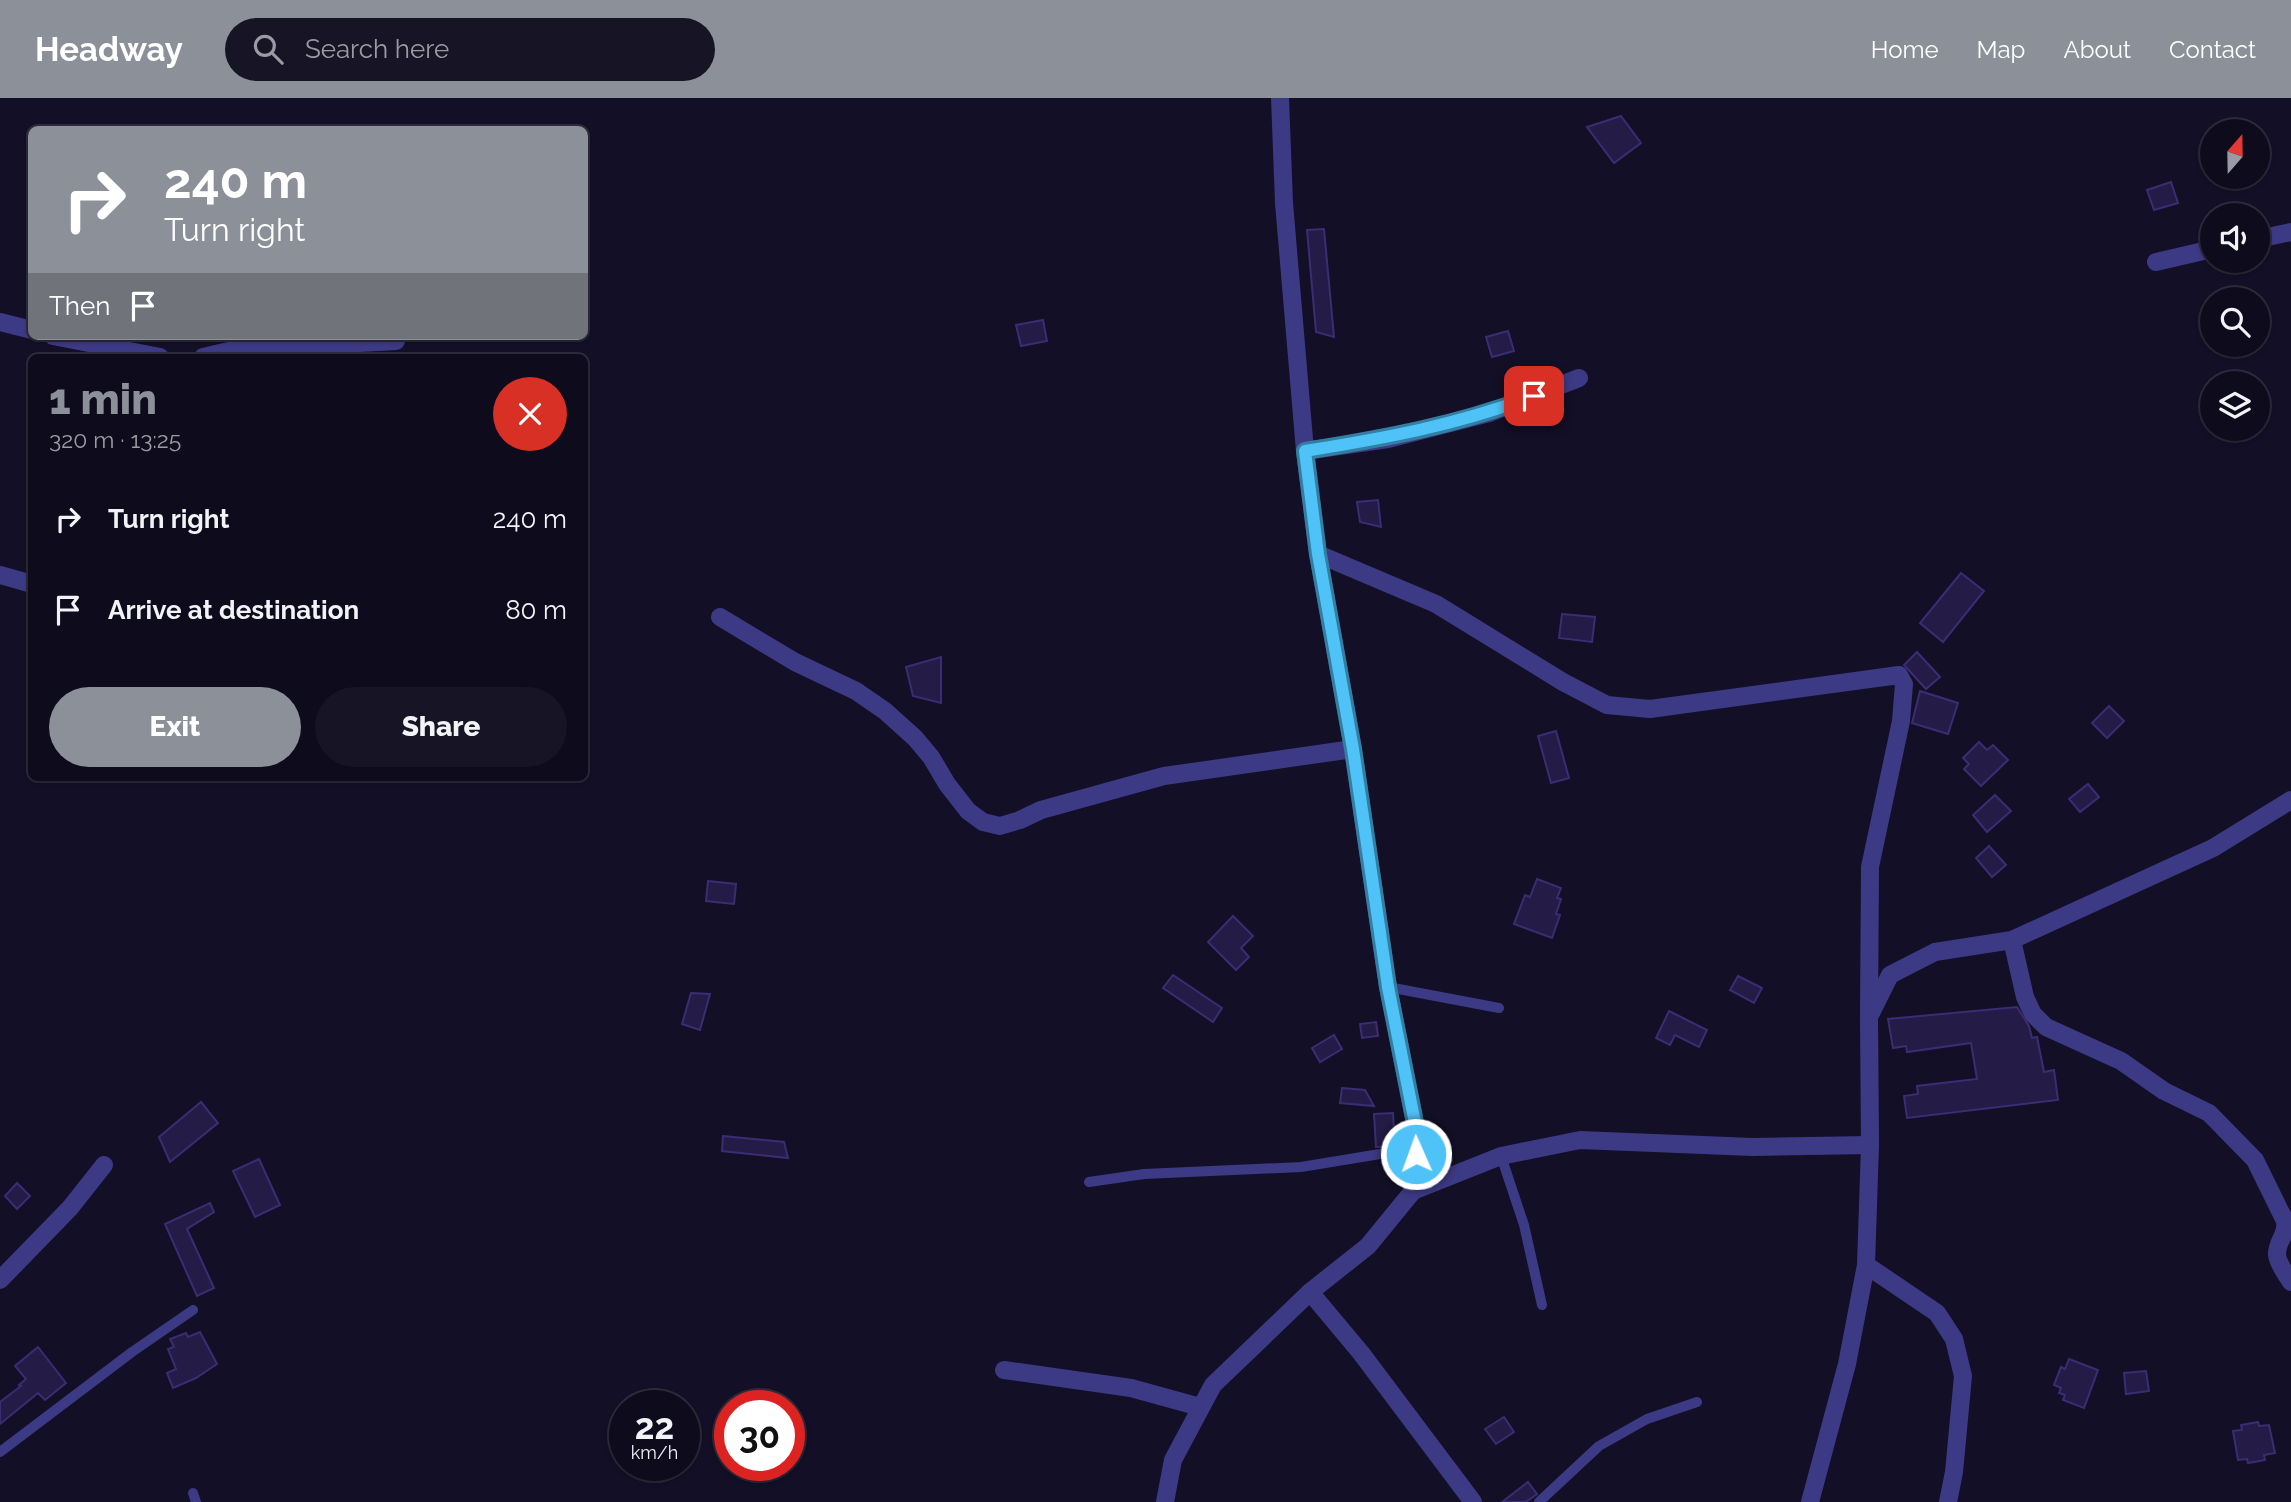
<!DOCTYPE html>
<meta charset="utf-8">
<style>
:root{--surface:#0e0b1c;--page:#171425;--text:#f1f3f6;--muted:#9b9ba3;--line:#2e2b3b;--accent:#8c9099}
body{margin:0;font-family:Raleway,sans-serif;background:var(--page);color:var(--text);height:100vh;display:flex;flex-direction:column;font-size:26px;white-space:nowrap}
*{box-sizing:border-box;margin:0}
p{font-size:23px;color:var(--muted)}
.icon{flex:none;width:38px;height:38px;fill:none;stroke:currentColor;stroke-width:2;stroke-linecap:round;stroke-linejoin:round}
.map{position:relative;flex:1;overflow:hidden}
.details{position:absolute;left:28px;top:256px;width:560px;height:427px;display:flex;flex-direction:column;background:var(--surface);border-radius:10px;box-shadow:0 2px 5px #0004,0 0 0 2px var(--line)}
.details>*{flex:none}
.top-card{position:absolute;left:28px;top:28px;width:560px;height:214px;border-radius:10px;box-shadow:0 2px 5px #0004,0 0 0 2px var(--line);background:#8c9099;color:#fff;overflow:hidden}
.needle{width:46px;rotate:20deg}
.controls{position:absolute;left:2200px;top:21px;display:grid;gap:14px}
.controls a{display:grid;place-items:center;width:70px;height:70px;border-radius:50%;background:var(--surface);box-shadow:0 2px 5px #0004,0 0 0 2px var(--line);font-size:35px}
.speed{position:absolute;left:609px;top:1292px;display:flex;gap:14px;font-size:35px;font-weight:700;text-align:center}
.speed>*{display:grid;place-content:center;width:91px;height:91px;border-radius:50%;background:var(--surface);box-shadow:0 2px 5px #0004,0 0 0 2px var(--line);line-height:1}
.speed small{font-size:18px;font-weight:400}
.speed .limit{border:10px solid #d22;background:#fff;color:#111}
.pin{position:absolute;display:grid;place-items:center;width:60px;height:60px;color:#fff;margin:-30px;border-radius:14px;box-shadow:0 4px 10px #0006}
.me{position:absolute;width:77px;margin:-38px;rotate:358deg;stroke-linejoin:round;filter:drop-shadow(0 0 5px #0008)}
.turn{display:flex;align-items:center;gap:24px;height:147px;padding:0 21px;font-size:32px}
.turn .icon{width:91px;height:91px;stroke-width:2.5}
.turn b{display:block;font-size:49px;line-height:60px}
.then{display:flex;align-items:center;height:66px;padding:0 21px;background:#0003;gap:14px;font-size:26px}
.round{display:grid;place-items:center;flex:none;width:74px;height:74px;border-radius:37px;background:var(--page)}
.summary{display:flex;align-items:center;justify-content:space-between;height:119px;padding:0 21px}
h1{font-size:42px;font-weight:800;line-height:52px;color:var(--accent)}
.primary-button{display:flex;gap:14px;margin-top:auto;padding:14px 21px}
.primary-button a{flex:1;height:80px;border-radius:42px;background:var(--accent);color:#fff;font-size:28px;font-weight:800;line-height:80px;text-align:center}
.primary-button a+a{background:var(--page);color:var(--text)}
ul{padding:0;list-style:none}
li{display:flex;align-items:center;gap:21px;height:91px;padding:0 21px}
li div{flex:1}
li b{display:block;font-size:26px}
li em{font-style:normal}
header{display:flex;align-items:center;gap:42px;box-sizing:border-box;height:98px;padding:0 35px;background:var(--accent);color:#fff}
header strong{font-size:33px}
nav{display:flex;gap:38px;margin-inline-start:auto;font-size:24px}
.search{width:490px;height:63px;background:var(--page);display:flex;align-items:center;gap:18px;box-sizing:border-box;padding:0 24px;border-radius:38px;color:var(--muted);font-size:26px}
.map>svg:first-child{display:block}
.building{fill:#241b47;stroke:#3b2d73;stroke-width:2}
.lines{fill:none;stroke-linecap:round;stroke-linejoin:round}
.lane{stroke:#3d3a85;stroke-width:10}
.street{stroke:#3d3a85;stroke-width:18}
.route-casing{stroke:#337fa1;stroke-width:18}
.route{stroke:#4fc3f7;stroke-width:12}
</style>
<header>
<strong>Headway</strong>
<div class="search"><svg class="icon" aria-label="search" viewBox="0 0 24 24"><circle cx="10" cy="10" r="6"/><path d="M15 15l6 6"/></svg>Search here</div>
<nav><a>Home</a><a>Map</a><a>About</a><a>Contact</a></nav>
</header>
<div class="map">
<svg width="2291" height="1404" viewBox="0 0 2291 1404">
<rect width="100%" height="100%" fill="#130f26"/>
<!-- building -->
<g class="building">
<path d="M1621,18L1641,45L1614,65L1587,29Z"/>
<path d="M2171,84L2178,105L2154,112L2147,92Z"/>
<path d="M1324,131L1334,239L1316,234L1307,132Z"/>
<path d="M1043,222L1047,243L1021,248L1016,227Z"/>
<path d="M1508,233L1514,253L1492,259L1486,239Z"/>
<path d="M1378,402L1381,429L1360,424L1357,404Z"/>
<path d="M1961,475L1984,493L1943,544L1920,525Z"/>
<path d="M1562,516L1595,519L1592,544L1559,540Z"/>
<path d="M1917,554L1940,579L1926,591L1904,567Z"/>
<path d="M941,559V605L913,598L906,569Z"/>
<path d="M1920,593L1958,605L1948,636L1912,625Z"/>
<path d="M2109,608L2124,623L2107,640L2092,625Z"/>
<path d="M1556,633L1569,680L1551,685L1538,638Z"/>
<path d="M1979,644L1987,652L1993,647L2008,662L1981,688L1964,671L1969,666L1963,660Z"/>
<path d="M2088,686L2099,699L2080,714L2069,701Z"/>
<path d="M1995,697L2011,713L1987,734L1973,717Z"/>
<path d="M1989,748L2006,767L1992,779L1976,760Z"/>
<path d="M1537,781L1561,790L1557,800L1561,801L1556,816L1560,817L1552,840L1514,826L1525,797L1530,799Z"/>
<path d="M708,783L736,786L734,806L706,803Z"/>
<path d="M1233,818L1253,838L1241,850L1249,859L1236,872L1208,844Z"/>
<path d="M1173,877L1222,910L1213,924L1163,890Z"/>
<path d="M1738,878L1762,890L1754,905L1730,892Z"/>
<path d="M691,895L710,896L700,932L682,926Z"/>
<path d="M2017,909L2029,928L2032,940L2037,939L2044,974L2054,972L2058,1002L1907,1020L1904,998L1918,996L1917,988L1977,981L1971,945L1907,954L1906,948L1893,950L1888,921Z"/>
<path d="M1669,913L1707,932L1699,949L1675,937L1670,947L1656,940Z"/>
<path d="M1376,924L1378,938L1362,940L1360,926Z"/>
<path d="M1334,937L1342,951L1320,964L1312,950Z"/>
<path d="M1342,990L1365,992L1374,1008L1340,1005Z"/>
<path d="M201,1004L218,1025L170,1064L159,1039Z"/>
<path d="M1393,1015L1395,1049H1376L1374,1016Z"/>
<path d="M723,1038L784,1044L788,1060L722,1053Z"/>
<path d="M259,1061L280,1107L255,1119L233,1073Z"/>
<path d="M17,1085L30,1098L17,1111L5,1098Z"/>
<path d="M210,1105L214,1114L187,1131L214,1190L197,1198L165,1126Z"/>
<path d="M200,1234L217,1266L196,1280L173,1290L167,1275L176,1271L168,1251L174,1249L170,1241L186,1235L188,1239Z"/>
<path d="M38,1249L66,1285L45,1302L38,1295L0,1326V1304L21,1288L19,1287L26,1281L15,1268Z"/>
<path d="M2069,1261L2098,1272L2084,1310L2063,1302L2065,1297L2059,1295L2061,1290L2054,1287L2061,1269L2065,1271Z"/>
<path d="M2146,1273L2149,1293L2126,1296L2124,1275Z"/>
<path d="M1504,1319L1514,1334L1496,1346L1485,1331Z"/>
<path d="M2258,1324L2259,1328L2269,1327L2275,1355L2264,1357L2265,1362L2248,1365L2247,1361L2238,1362L2233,1333L2242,1332L2241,1327Z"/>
<path d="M1528,1384L1537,1396L1526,1404H1502Z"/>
</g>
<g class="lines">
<!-- lane -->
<g class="lane">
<path d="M1388,889L1499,910"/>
<path d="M1501,1058L1524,1127L1542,1207"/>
<path d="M1089,1084L1144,1076L1301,1069L1380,1056H1416"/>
<path d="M0,1354L132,1254L193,1212"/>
<path d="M193,1395L196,1404"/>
<path d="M1539,1404L1599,1348L1647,1321L1697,1304"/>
</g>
<!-- street -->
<g class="street">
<path d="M2258,141L2291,134"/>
<path d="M2156,164L2212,151"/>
<path d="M0,224L32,232"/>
<path d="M53,238L160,259"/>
<path d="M203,259L233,252L396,243"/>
<path d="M1305,353L1388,341L1489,315L1579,280"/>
<path d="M1318,456L1436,506L1563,584L1607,607L1650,611L1899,577L1904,586L1901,623L1870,769L1869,916"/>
<path d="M0,477L32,486"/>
<path d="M720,519L795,564L856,593L885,613L915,640L931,659L947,686L968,713L983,724L1000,728L1020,722L1041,712L1164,678L1353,651"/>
<path d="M2012,842L2025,899L2033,916L2046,929L2121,963L2164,993L2209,1015L2255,1062L2285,1123C2288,1136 2276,1144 2277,1157C2278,1166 2286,1176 2291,1184"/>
<path d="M1413,1093L1501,1058L1580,1042L1752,1049L1870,1047"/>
<path d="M1866,1167L1937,1215L1954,1241L1963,1278L1954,1374L1948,1404"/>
<path d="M0,1182L70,1110L104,1067"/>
<path d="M1310,1194L1361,1255L1473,1404"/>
<path d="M1004,1272L1131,1290L1200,1309"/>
<path d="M1165,1404L1173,1362L1213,1287L1310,1194L1368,1148L1413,1093L1417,1035L1388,889L1353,651L1318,456L1305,353L1284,105L1280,0"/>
<path d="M1810,1404L1847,1266L1866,1167L1870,1047L1869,919L1890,877L1935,854L2012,842L2213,750L2291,702"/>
</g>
</g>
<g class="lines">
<defs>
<path id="route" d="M1416,1056L1417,1035L1388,889L1353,651L1318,456L1305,353C1386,340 1457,327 1534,298"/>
</defs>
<!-- route casing -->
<use href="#route" class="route-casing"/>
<!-- route -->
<use href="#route" class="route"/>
</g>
</svg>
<div class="controls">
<a><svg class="needle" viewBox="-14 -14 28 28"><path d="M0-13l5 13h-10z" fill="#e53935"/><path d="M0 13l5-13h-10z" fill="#9b9ba3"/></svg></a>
<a><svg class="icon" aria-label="sound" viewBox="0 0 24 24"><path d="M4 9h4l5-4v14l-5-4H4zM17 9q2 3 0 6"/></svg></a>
<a><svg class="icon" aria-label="search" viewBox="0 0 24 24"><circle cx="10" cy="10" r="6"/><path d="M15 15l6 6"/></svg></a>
<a><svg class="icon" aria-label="layers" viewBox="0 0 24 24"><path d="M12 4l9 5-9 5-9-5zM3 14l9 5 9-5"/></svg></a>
</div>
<div class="speed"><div>22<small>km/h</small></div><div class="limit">30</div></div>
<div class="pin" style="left:1534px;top:298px;background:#d93025"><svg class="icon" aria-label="arrive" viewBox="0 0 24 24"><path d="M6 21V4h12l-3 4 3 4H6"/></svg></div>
<svg class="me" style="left:1416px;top:1056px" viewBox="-20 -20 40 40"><circle r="17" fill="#4fc3f7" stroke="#fff" stroke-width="3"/><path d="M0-11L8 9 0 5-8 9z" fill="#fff"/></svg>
<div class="top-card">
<div class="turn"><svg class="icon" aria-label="right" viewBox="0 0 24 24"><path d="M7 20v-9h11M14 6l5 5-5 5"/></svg><div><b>240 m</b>Turn right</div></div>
<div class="then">Then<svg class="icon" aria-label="arrive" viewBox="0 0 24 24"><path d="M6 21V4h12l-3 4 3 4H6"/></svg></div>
</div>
<section class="details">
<div class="summary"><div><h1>1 min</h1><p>320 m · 13:25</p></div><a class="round" style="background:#d93025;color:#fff"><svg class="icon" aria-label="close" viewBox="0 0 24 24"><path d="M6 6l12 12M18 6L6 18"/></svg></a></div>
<ul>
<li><svg class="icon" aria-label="right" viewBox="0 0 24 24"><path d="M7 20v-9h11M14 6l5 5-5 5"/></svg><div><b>Turn right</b></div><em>240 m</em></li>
<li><svg class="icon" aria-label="arrive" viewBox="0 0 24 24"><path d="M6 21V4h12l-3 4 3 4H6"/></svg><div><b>Arrive at destination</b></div><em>80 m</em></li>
</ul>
<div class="primary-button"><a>Exit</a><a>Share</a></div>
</section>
</div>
